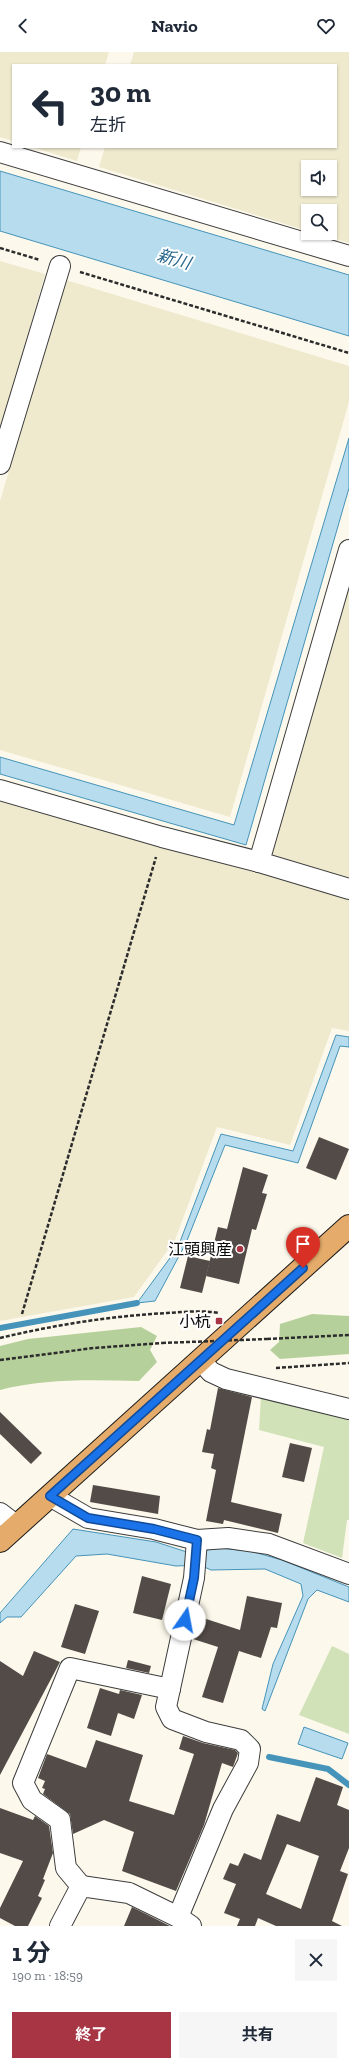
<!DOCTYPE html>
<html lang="ja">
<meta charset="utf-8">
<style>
:root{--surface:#fff;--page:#f6f6f7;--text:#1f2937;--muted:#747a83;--accent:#a73543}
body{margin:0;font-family:"Zilla Slab","Noto Sans JP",serif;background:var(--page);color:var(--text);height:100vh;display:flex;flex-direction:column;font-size:15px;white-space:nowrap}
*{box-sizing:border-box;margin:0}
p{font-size:13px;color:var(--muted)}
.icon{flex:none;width:22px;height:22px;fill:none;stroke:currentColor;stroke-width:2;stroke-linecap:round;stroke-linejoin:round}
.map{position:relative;height:1874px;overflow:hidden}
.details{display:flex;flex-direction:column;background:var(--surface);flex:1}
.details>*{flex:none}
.hud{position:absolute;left:12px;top:12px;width:325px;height:84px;border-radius:0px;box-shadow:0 1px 3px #0004;background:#fff;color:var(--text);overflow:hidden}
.buttons{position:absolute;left:301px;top:108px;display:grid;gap:8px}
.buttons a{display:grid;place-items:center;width:36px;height:36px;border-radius:0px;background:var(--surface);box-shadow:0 1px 3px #0004;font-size:20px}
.pin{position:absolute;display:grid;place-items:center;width:34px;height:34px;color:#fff;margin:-41px -17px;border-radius:50% 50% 50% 0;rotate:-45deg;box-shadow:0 0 4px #0007}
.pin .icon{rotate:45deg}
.me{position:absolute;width:44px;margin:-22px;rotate:12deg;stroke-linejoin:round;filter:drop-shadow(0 0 3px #0008)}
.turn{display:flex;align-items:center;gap:14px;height:84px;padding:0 12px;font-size:18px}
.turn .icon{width:52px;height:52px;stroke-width:2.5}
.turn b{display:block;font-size:28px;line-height:34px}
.round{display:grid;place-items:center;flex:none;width:42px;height:42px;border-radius:0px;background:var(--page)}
.headline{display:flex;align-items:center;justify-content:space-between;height:68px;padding:0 12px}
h1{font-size:24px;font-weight:700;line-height:30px}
.cta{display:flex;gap:8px;margin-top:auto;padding:8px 12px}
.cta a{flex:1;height:46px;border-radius:0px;background:var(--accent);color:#fff;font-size:16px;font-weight:700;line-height:46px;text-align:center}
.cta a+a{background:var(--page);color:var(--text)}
header{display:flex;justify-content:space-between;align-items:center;height:52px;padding:0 12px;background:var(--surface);font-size:18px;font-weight:700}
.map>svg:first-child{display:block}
.farmland{fill:#efeace;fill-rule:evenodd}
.green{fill:#d1e2b9}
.forest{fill:#b6d09b}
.water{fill:#b6dced;stroke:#4694ba}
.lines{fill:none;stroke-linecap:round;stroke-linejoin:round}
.stream{stroke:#4694ba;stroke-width:6}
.building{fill:#524b48;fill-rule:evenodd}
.minor-casing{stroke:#3d3d3d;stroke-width:22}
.trunk-casing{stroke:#1b1b1b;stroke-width:24}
.path{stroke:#2c2c2c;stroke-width:2.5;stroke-dasharray:4 2;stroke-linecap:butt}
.minor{stroke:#fff;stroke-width:20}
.trunk{stroke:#e4ab6a;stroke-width:22}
.path-bridge{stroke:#2c2c2c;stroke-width:2.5;stroke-dasharray:4 2;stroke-linecap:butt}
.route-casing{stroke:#114b97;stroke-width:10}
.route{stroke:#1a73e8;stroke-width:7}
.poi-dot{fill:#a73543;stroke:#fff;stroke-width:1.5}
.labels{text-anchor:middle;stroke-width:4;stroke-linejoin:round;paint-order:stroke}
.poi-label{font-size:16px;fill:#0a0a0a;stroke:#fff;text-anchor:end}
.water-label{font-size:17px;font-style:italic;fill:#25658b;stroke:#fff}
</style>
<header><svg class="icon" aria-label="back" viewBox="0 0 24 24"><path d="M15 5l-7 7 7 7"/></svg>Navio<svg class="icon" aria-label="heart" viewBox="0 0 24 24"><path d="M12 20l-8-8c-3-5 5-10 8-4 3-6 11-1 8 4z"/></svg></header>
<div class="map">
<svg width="349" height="1874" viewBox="0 0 349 1874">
<rect width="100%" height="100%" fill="#fcf8eb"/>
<!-- farmland -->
<g class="farmland">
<path d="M0,0H109L105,13H13V89L0,85Z"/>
<path d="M134,0H349V191L315,181H330V159H308V179L99,115L105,95H336V13H130ZM308,115H330V137H308Z"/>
<path d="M32,95H81L77,109Z"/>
<path d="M0,209L45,222L0,382Z"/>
<path d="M66,228L349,314V350L230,765L0,698V449Z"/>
<path d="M349,533V829L267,804Z"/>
<path d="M0,745L349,847V979L332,976L290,1093L217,1075L175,1188L134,1245L0,1269Z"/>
</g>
<!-- green -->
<g class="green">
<path d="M261,1344L349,1367V1468H347L342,1506L303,1491L324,1395L259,1378Z"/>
<path d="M332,1594L349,1602V1682L299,1663Z"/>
</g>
<!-- forest -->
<g class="forest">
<path d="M312,1262L349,1264V1302L280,1307L270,1298L279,1290L280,1272Z"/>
<path d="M141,1275L157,1284L150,1298L157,1310L139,1329C93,1328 45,1326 0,1338V1294L28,1287Z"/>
</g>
<!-- water -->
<g class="water">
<path d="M0,119L349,223V284L0,179Z"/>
<path d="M349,386V436L246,793L0,722V705L234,773Z"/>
<path d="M336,983L349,985V995L340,994L298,1111L225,1093L186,1191L155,1249L137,1251L178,1195L221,1082L293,1099Z"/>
<path d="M73,1477L156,1490L190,1501L218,1496L250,1499L282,1508L349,1535V1550L317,1538L308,1547L265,1659L262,1657L273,1612L303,1544L301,1532L265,1517L211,1518L200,1513L176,1514L107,1502L76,1504L21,1565H7L0,1571V1561Z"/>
<path d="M304,1675L348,1691L342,1707L298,1692Z"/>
</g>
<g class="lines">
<!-- stream -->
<g class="stream">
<path d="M0,1276L137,1251"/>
<path d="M269,1705L328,1717L349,1733"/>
</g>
</g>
<!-- building -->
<g class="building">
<path d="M319,1085L349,1097L336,1128L306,1116Z"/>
<path d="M243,1115L268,1123L262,1141L267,1142L256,1178L252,1177L239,1232L206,1224L218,1175L227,1177Z"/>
<path d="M188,1204L210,1209L202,1241L180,1236Z"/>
<path d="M218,1336L252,1345L231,1450L282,1462L278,1481L224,1468L223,1472L206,1469L216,1418L211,1416L214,1402L202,1400L207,1377L210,1378Z"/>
<path d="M0,1360L42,1401L31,1412L0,1382Z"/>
<path d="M290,1391L312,1396L304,1430L282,1425Z"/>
<path d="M93,1433L160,1444L158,1462L90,1450Z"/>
<path d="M142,1524L171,1532L162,1568L133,1561Z"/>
<path d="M247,1544L282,1551L277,1576L271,1575L261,1606L239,1599L223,1651L202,1645L218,1595L193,1587L197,1564L240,1578Z"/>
<path d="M75,1552L99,1559L85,1602L61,1595Z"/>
<path d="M34,1599L60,1610L0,1723V1609L23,1624Z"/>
<path d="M128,1608L151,1614L149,1621L126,1616Z"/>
<path d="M100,1636L119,1642L120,1638L142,1643L134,1667L118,1661L111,1684L87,1676Z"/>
<path d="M183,1684L203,1691L235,1698L238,1701L233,1715L222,1711L204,1773L176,1839L122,1819L134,1780L104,1768L73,1782L70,1762L43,1742L45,1737L42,1736L45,1729L38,1726L47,1702L86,1716L96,1688L143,1703L129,1749L174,1763L194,1702L179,1697Z"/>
<path d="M316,1725L343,1735L337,1753L349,1758V1796L340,1819L348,1822L332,1869L342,1874H276L258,1866L255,1874H237L240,1867L224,1861L236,1832L223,1827L230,1811L238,1814L244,1801L261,1808L277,1762L300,1770ZM287,1792L319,1804L301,1857L266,1842Z"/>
<path d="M0,1756L33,1768L35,1764L49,1774L53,1801L43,1827L45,1828L38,1844L42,1846L28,1874H15L0,1866V1856L23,1809L0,1801Z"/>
<path d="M132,1855L170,1874H124Z"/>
</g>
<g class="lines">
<defs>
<g id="minor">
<path d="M0,100L349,204"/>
<path d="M0,412L60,214"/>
<path d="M349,498L259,810L349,837"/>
<path d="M0,738L162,785L259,810"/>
<path d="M200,1308L211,1320L226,1327L349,1357"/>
<path d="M50,1444L88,1466L154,1477L197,1488L228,1486L269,1492L349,1522"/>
<path d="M0,1461L17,1474"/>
<path d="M81,1834L66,1816L60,1768L32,1748L23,1731L70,1616L170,1637"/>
<path d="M178,1865L223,1757L248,1711L250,1697L241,1688L206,1680L172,1667L166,1655L194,1526L197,1488"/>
<path d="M60,1874L81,1834L129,1841L178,1865L191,1874"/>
</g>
<path id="trunk" d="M0,1489L349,1174"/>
</defs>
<!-- minor casing -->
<use href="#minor" class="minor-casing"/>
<!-- trunk casing -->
<use href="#trunk" class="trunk-casing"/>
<!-- path -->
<g class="path">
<path d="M0,196L40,208"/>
<path d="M80,220L349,301"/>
<path d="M22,1262L156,805"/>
<path d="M0,1286C54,1273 111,1264 167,1261C184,1260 201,1258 219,1261"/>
<path d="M267,1287L349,1283"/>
<path d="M0,1308L94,1296L162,1291"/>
<path d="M276,1316L349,1311"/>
</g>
<!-- minor -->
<use href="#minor" class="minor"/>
<!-- trunk -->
<use href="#trunk" class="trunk"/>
<!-- path-bridge -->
<path class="path-bridge" d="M162,1291L267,1287"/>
</g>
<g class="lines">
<defs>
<path id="route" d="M185,1568L194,1526L197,1488L154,1477L88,1466L50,1444L303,1216"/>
</defs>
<!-- route casing -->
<use href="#route" class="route-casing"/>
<!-- route -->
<use href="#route" class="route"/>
</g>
<!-- markers -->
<g class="poi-dot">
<circle cx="240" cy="1197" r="4"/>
<rect x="215" y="1265" width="8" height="8" rx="2"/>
</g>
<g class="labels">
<!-- poi labels -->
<g class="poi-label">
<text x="232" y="1203">江頭興産</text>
<text x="211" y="1275">小杭</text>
</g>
<!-- water labels -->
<g class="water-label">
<text transform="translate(174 207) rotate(16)" y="6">新川</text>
</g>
</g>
</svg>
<div class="buttons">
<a><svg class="icon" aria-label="sound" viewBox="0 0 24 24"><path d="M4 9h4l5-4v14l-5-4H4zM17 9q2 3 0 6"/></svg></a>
<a><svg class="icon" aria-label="search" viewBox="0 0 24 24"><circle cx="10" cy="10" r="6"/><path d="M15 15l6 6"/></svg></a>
</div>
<div class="pin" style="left:303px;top:1216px;background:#d93025"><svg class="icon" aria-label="arrive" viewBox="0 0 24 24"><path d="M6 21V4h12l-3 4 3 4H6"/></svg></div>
<svg class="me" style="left:185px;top:1568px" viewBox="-20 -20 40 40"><circle r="19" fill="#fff"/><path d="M0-13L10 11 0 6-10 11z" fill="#1a73e8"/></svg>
<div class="hud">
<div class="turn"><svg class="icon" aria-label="left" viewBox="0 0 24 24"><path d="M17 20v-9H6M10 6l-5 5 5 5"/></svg><div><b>30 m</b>左折</div></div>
</div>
</div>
<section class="details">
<div class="headline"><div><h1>1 分</h1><p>190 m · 18:59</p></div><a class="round"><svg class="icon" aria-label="close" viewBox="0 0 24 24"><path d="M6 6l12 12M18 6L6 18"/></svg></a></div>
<div class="cta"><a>終了</a><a>共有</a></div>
</section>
